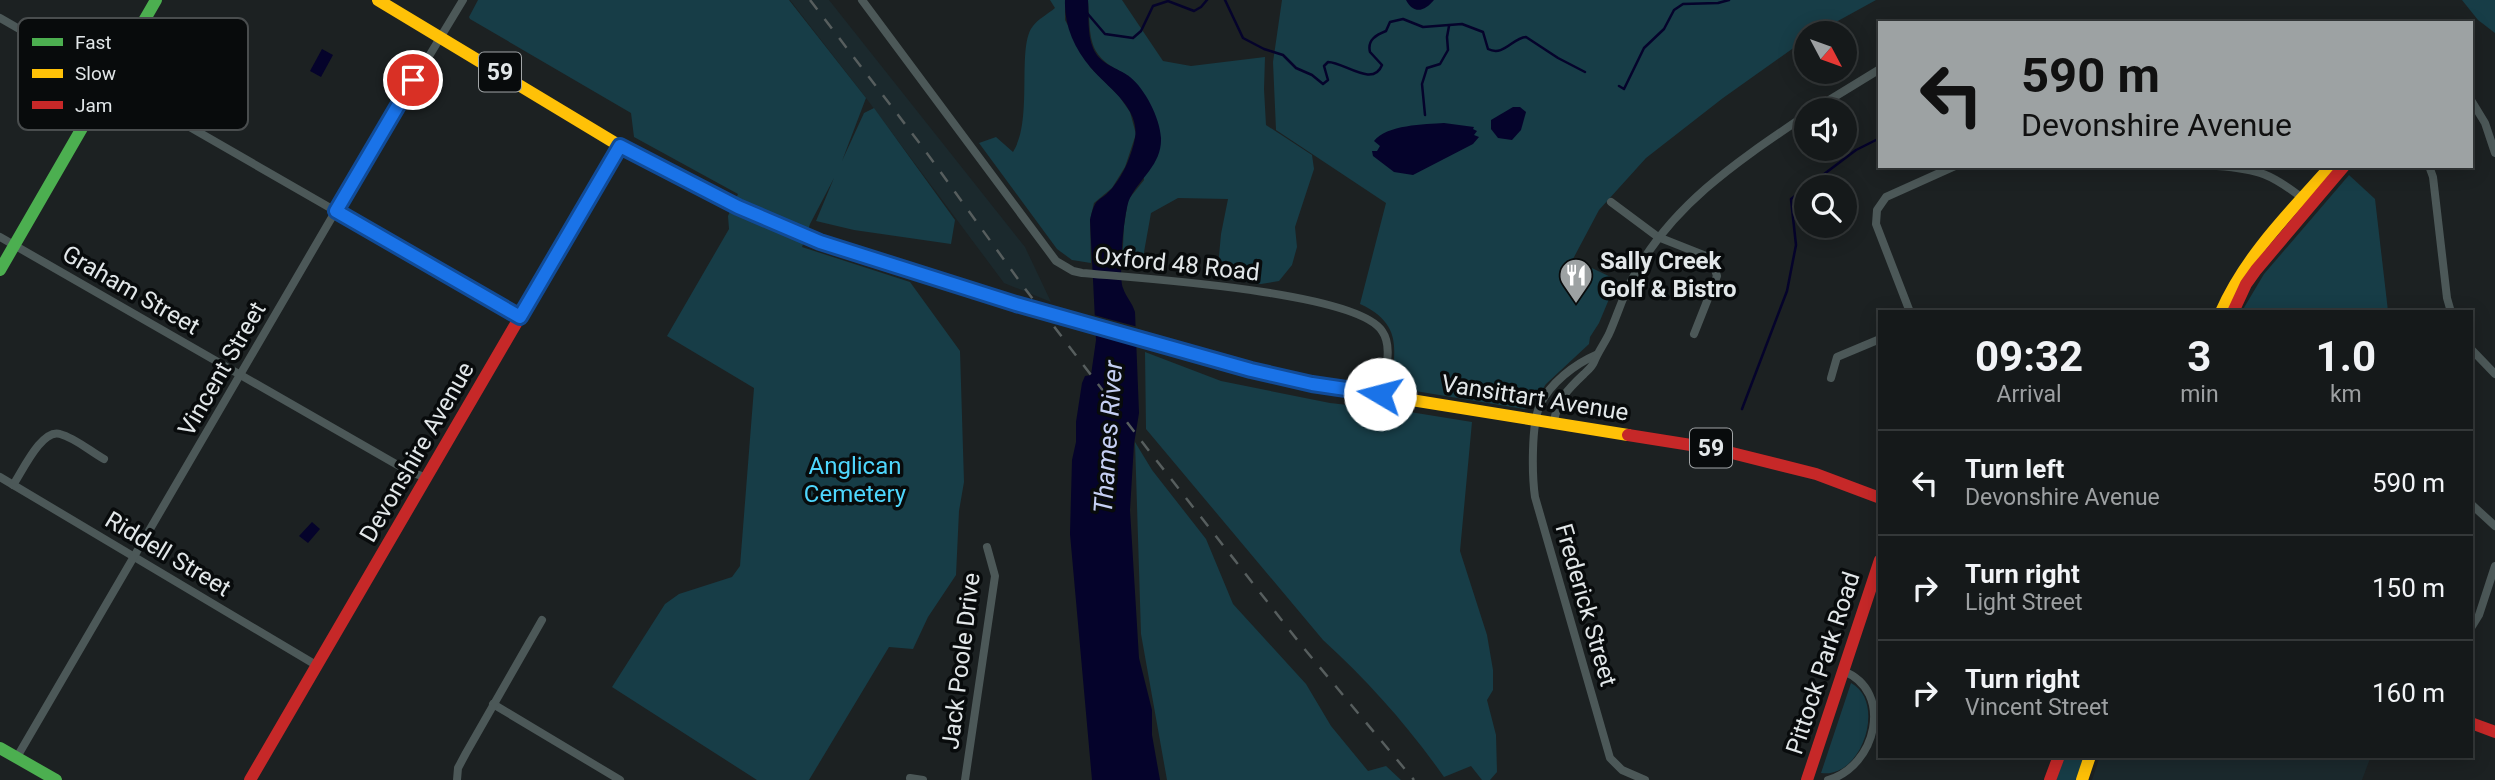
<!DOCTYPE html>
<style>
:root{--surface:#15191a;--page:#1e2223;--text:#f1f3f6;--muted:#9da0a2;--line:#343839}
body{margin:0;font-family:Roboto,sans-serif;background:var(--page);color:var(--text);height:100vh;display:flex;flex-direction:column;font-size:26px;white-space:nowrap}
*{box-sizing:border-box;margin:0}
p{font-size:23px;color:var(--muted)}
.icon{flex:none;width:38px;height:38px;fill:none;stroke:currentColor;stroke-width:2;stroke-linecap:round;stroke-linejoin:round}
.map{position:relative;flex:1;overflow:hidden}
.panel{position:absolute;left:1878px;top:310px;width:595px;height:448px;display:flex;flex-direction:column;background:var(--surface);border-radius:0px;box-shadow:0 4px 18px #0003,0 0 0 2px var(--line)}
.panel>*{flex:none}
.guide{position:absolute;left:1878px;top:21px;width:595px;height:147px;border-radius:0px;box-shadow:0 4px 18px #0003,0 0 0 2px var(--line);background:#9da2a3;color:#111;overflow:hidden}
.needle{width:46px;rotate:131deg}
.controls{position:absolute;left:1794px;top:21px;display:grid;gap:14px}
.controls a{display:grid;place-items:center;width:63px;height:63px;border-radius:50%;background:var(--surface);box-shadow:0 4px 18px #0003,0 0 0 2px var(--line);font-size:35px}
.pin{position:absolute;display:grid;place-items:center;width:60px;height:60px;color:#fff;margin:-30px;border:4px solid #fff;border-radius:50%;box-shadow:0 2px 7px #0007}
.me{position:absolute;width:77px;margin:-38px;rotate:278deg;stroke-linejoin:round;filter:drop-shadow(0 0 5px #0008)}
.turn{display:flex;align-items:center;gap:24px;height:147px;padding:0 28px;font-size:32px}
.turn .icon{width:91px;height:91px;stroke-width:2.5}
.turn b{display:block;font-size:49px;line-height:60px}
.eta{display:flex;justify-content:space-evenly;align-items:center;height:119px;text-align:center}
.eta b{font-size:42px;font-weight:700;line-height:49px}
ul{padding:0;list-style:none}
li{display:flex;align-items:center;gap:21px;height:105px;padding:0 28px;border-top:2px solid var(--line)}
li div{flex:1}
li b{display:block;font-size:26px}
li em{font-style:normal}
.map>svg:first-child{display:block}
.built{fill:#1b292d}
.green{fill:#173d47}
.water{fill:#05032b}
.pier{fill:#1c2122}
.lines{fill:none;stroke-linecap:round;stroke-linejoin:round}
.stream{stroke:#05032b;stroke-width:2.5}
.street{stroke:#4c5858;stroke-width:8}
.fast{stroke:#4caf50;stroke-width:12}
.slow{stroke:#ffc107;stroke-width:12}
.jam{stroke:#c62828;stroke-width:12}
.rail{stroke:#575e5e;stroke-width:2.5;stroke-dasharray:12 12;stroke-linecap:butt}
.jam-bridge{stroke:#c62828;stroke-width:12}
.route-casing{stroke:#114b97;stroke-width:18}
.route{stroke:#1a73e8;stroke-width:12}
.labels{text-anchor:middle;stroke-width:7;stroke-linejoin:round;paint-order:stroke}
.shield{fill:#080b0c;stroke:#a1a5a7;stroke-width:2}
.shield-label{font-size:23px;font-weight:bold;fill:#e2e7e9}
.poi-label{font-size:24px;font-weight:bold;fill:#e2e7e9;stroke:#080b0c;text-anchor:start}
.street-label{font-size:24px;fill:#e2e7e9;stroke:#080b0c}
.park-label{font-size:24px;fill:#4ed6fd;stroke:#080b0c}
.water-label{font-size:26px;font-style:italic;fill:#c5cff3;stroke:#080b0c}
.key{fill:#080b0c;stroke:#494d4e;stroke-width:2}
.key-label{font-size:19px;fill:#e2e7e9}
</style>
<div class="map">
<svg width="2495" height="780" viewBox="0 0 2495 780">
<rect width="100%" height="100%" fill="#1c2122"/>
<!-- built -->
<g class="built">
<path d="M790,0H829L1025,247L1051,302L1004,283L866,98Z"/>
<path d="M2100,756H2371L2362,780H2092Z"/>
</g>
<!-- green -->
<g class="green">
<path d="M478,0H789L866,98L842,161L864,113L874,108L955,220L951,244L854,230L816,221L834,178L810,224L802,247L910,282L960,351L964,482L959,511L956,575L928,617L913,649L889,647L809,780H757L612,687L665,604L679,594L732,577L740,566L754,388L667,336L729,229L728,216L738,194L634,137L631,113L470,19L469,17Z"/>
<path d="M1050,0H1065V20L1090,67L1119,96L1130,112L1136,134L1125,167L1112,188L1094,203L1090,220L1091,263L1072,260L1057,249L979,143L996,137L1013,152C1034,120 1016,46 1033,26C1038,19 1048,14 1055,8Z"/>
<path d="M1088,0H1122L1163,61L1191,66L1265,57L1264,89L1266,125L1312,155L1314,169L1295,227L1297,247L1292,265L1279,281L1261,284L1217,278L1221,234L1228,199L1178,198L1151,213L1141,269L1122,266L1124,226L1128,200L1144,180L1129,76C1087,56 1091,43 1088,0Z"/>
<path d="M1282,0H1876L1816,33H1806V39L1723,98L1646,158L1599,210L1573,259L1617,280L1599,323L1590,337L1589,344L1546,384L1532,405L1524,409L1403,389C1377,375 1420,331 1360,304L1386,203L1276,130L1273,62Z"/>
<path d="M2462,0H2495V33L2478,20Z"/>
<path d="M2349,175L2375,199L2388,311H2242L2264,274Z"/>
<path d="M1145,352L1221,381L1330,403L1410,412L1472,422L1460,551L1487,635L1493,670V690L1487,700L1496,735L1497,772L1490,780H1482L1471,766L1444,777C1409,727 1368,681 1323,640L1146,429Z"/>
<path d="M1135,442L1152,470L1206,539L1233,604L1306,684L1331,726L1368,771L1386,766L1401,780H1167L1141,634Z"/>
<path d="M1851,683C1887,702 1862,779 1821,773Z"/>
<path d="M2064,756H2084L2077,780H2056Z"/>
</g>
<!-- water -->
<g class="water">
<path d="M1065,0H1088C1089,15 1087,34 1093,48C1100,65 1117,67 1130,77C1145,89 1160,118 1161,138C1162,164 1141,177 1130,198C1124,208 1118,278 1123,288C1126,297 1132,302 1135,312L1139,413L1134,444L1130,510L1139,658L1152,710V735L1160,780H1092L1070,534L1072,460L1076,442V422L1082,383L1085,376L1091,375L1096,340L1090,220C1096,194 1099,204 1113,187C1124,174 1132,154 1135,138C1140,108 1108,88 1091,68C1074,48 1064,25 1065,0Z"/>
<path d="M1406,0H1434C1425,11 1414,15 1406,0Z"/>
<path d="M322,49L333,55L321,77L310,71Z"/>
<path d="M1513,107H1520L1526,112L1521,130L1512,140L1498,138L1491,129V120Z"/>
<path d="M1444,123L1474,127L1473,129L1477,131L1474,135L1479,137L1473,144L1413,175L1394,172L1373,156L1372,151H1377L1380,146L1374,141C1386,125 1425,124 1444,123Z"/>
<path d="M312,522L320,529L308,543L299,536Z"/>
</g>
<!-- pier -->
<path class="pier" d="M1090,314L1138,327L1139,347L1092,334Z"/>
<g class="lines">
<!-- stream -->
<g class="stream">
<path d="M1225,0L1243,38L1264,49L1283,55L1296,68L1312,75L1323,84L1328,80L1324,66L1328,62C1344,62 1373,88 1382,65L1370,52C1367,40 1376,35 1386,31L1390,22L1403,19L1423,27L1462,24L1483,32L1488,49C1504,57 1512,38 1526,37L1558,58L1585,72"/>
<path d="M1087,13L1105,34L1133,38L1141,31L1153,6L1168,1L1194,11L1201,7L1207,0"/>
<path d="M1619,86L1624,89L1644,48L1664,29L1674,10L1683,4L1718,3L1729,0"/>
<path d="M1425,115L1422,84L1427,68L1440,64L1448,50L1447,37L1449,26"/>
<path d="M1742,409L1787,291L1796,245L1791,199L1856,150L1880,138"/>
</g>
<!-- street -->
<g class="street">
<path d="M862,0L1056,261L1073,271L1082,273C1135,278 1356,291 1382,331C1394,348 1384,375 1380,394"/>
<path d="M0,18L520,317"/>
<path d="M2471,100L2485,123L2495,153"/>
<path d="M1813,110L1880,69"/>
<path d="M2217,166C2259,169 2272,174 2306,201"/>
<path d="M2429,166L2433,177L2447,298L2451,312"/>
<path d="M1611,202L1658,237L1706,256L1713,263L1717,276L1694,334"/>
<path d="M0,237L408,471L427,478"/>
<path d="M1910,312L1876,224L1877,210L1886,197L1955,166"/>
<path d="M2471,349L2495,374"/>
<path d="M1596,355C1575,364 1550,383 1540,405C1531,424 1532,476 1535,497L1610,758L1622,770L1645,780"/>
<path d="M1831,378L1837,357L1880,339"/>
<path d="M1554,422C1557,400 1568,389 1584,374C1588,370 1592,367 1594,362C1598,352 1604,344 1609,334C1617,316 1623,296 1632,279C1671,205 1738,161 1806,115"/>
<path d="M0,477L316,665"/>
<path d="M13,485C22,472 42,428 60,434C75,438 90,451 104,459"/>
<path d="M2471,504L2495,526"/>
<path d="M2471,628L2479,615L2495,566"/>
<path d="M493,704L620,780"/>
<path d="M17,757L342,200L463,0"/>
<path d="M910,778L923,780"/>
<path d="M457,780L458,768L466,753L542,620"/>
<path d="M965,780L995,576L987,547"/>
<path d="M1828,780C1876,767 1895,691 1843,671"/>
</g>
<!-- fast -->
<g class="fast">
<path d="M625,149L738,207L820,242L971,288"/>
<path d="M0,270L156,0"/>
<path d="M0,748L56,780"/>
</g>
<!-- slow -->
<g class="slow">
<path d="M378,0L625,149"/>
<path d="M535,291L620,146"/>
<path d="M2221,312C2246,255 2290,212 2331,166"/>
<path d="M1168,346L1251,370L1312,384L1628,435"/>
<path d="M2082,780L2090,756"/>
</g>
<!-- jam -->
<g class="jam">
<path d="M2233,312L2246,284L2256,270L2344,166"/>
<path d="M1628,435L1716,449L1816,474L1880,498"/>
<path d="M2471,723L2495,732"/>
<path d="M250,780L535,291"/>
<path d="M1807,780L1880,560"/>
<path d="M2050,780L2059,756"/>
</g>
<!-- rail -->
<path class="rail" d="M810,0L921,145L1023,286L1146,447L1302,646L1414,780"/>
<!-- jam-bridge -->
<path class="jam-bridge" d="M971,288L1016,304L1168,346"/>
</g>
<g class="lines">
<defs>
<path id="route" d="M413,80L336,211L520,317L620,146L738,207L820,242L1016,304L1251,370L1312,384L1380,394"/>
</defs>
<!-- route casing -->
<use href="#route" class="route-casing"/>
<!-- route -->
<use href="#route" class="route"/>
</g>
<!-- icons -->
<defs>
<symbol id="restaurant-pin" viewBox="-11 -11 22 30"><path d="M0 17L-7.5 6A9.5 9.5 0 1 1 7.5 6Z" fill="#9da2a3" stroke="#080b0c"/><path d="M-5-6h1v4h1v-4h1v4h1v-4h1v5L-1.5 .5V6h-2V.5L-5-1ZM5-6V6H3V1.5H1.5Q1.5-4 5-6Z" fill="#fff"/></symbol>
</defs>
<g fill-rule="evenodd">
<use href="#restaurant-pin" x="1557" y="256" width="38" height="52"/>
</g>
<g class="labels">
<!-- shield labels -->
<g class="shield">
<rect x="479" y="52.5" width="42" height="39" rx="5"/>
<rect x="1690" y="428.5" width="42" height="39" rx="5"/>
</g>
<g class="shield-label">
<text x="500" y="80">59</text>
<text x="1711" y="456">59</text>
</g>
<!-- poi labels -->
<g class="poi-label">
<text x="1600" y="269">Sally Creek<tspan x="1600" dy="28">Golf &amp; Bistro</tspan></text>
</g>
<!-- street labels -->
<g class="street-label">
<text transform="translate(1177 264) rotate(6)" y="8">Oxford 48 Road</text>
<text transform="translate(131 290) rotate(30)" y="8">Graham Street</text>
<text transform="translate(222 369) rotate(-60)" y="8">Vincent Street</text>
<text transform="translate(1535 398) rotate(9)" y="8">Vansittart Avenue</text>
<text transform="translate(417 452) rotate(-60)" y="8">Devonshire Avenue</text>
<text transform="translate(168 554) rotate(31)" y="8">Riddell Street</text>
<text transform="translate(1586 605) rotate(74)" y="8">Frederick Street</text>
<text transform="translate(961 661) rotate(-83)" y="8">Jack Poole Drive</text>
<text transform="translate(1823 663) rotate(-72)" y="8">Pittock Park Road</text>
</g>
<!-- park labels -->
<g class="park-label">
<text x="855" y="474">Anglican<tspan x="855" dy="28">Cemetery</tspan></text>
</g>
<!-- water labels -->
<g class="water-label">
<text transform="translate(1108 437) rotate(-86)" y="9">Thames River</text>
</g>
</g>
<!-- legend -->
<rect x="18" y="18" width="230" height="112" rx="10" class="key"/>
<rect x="32" y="38" width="31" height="8" fill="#4caf50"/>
<rect x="32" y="69" width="31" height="9" fill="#ffc107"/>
<rect x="32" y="101" width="31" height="8" fill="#c62828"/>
<g class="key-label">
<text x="75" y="49">Fast</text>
<text x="75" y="80">Slow</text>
<text x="75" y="112">Jam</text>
</g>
</svg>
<div class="controls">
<a><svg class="needle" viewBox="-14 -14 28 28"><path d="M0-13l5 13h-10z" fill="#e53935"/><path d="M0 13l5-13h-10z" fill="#9da0a2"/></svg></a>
<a><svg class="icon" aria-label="sound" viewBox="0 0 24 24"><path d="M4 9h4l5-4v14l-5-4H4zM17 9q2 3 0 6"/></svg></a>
<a><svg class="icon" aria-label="search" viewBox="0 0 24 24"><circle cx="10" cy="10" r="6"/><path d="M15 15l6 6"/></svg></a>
</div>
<div class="pin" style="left:413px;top:80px;background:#d93025"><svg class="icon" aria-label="arrive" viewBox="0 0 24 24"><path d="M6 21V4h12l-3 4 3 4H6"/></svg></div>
<svg class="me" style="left:1380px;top:394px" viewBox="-20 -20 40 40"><circle r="19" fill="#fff"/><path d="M0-13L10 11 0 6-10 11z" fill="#1a73e8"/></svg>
<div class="guide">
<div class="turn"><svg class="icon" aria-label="left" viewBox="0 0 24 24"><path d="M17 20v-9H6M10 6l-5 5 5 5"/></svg><div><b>590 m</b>Devonshire Avenue</div></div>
</div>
<section class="panel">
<div class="eta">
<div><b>09:32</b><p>Arrival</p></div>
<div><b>3</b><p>min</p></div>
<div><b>1.0</b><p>km</p></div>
</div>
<ul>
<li><svg class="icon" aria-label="left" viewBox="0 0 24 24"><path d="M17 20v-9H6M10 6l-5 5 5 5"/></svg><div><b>Turn left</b><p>Devonshire Avenue</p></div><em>590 m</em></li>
<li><svg class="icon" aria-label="right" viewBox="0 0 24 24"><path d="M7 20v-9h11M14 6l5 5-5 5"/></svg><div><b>Turn right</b><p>Light Street</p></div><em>150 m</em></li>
<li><svg class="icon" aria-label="right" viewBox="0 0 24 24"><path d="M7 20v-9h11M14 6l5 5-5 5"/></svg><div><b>Turn right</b><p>Vincent Street</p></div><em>160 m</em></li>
</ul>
</section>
</div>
